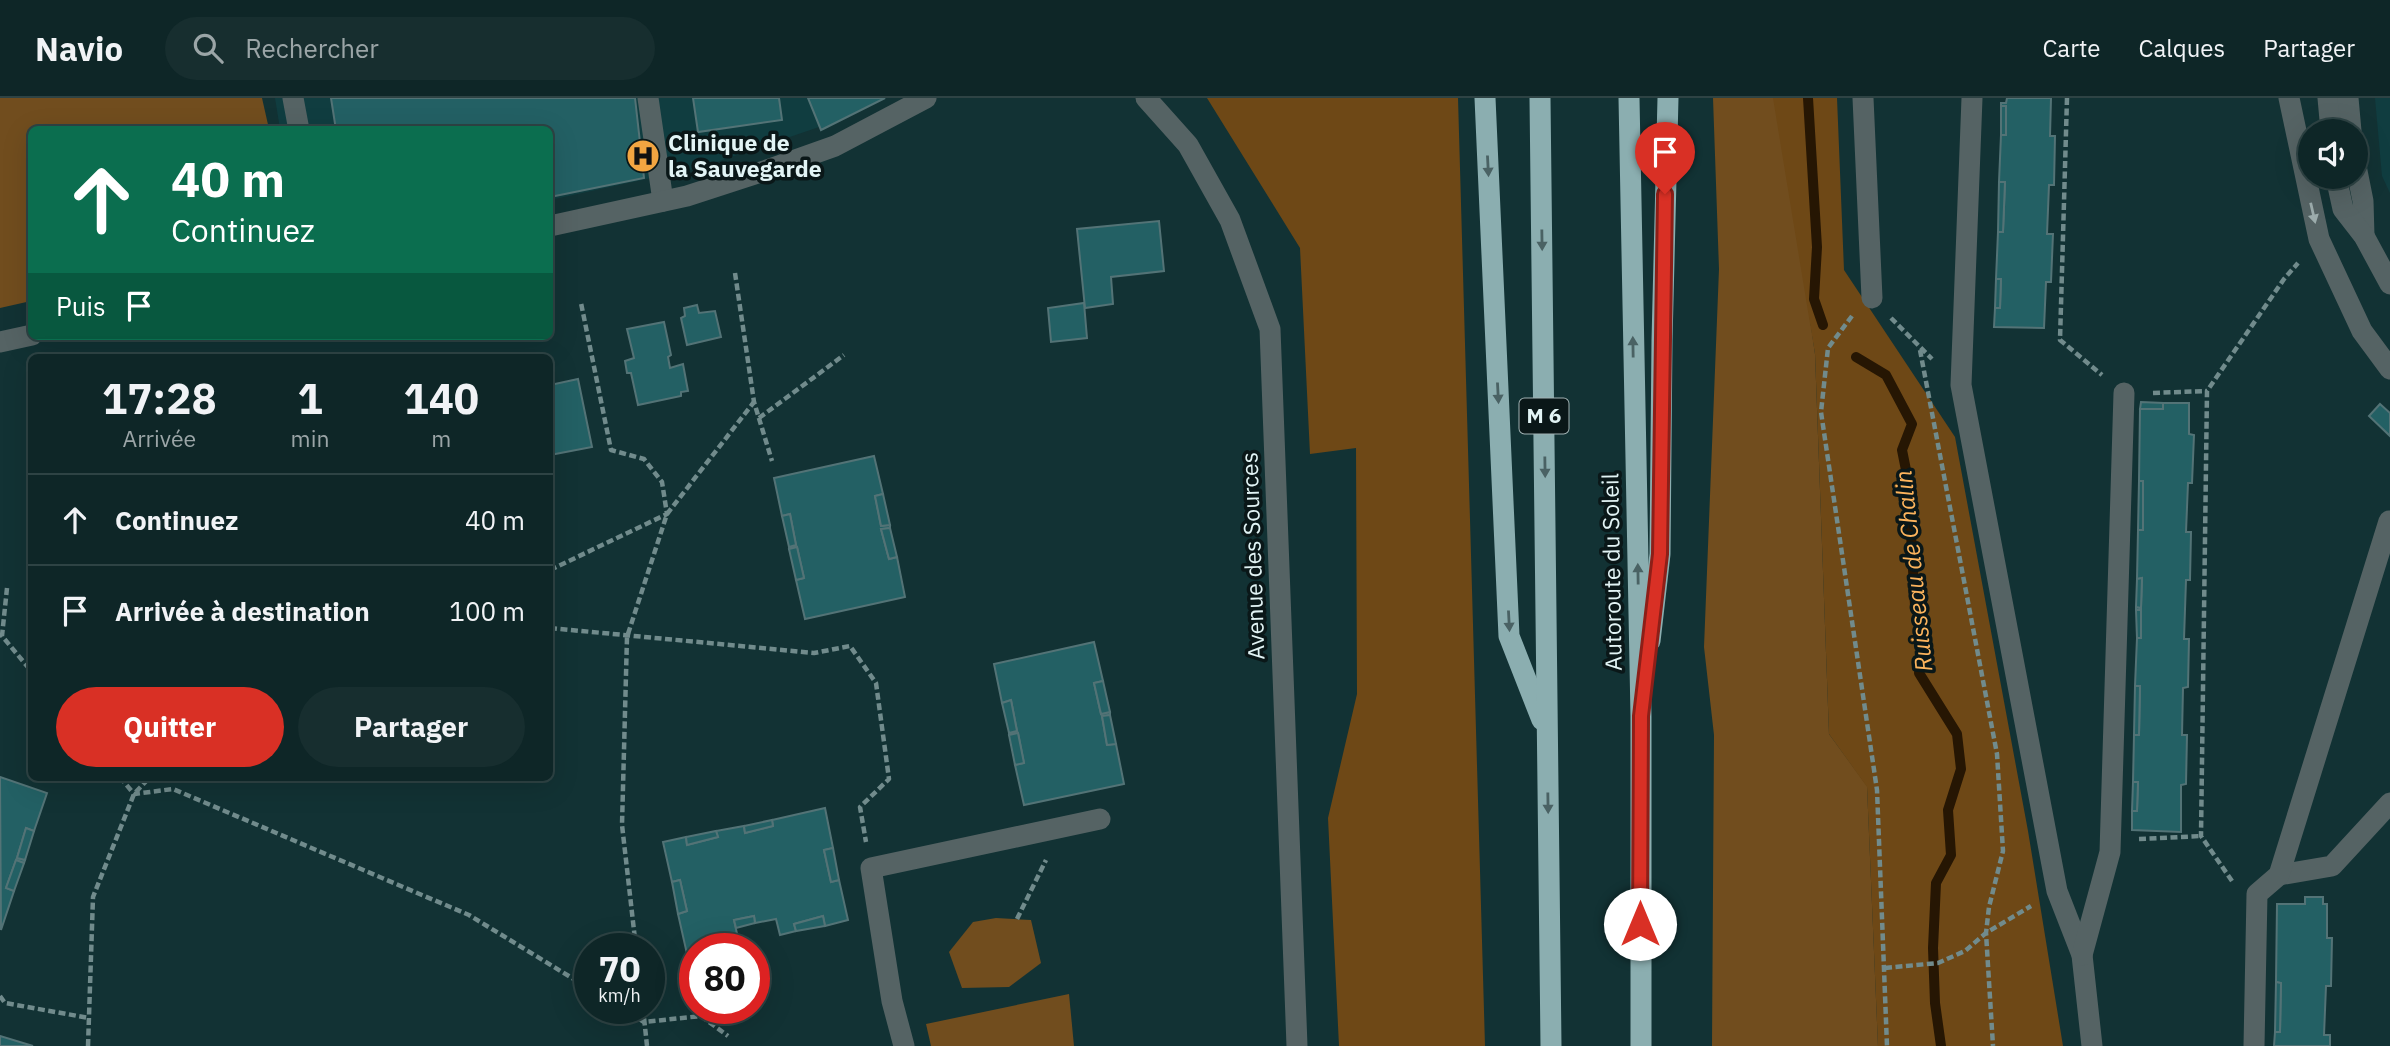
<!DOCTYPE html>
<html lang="fr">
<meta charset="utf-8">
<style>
:root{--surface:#0e2627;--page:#172e2f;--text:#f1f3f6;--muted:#9ba5a7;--line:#2e4344;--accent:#d93025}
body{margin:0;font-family:"IBM Plex Sans",sans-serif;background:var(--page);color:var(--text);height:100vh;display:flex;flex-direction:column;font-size:26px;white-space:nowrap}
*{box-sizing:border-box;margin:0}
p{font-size:23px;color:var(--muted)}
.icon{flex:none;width:38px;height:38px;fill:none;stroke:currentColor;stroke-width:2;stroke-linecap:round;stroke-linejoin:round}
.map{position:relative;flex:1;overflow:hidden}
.drawer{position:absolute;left:28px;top:256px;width:525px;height:427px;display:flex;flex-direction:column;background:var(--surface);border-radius:10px;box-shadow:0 7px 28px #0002,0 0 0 2px var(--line)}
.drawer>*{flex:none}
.hud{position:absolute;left:28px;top:28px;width:525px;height:214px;border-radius:10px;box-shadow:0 7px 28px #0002,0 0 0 2px var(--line);background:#0b6e4f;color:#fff;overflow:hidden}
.fabs{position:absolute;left:2298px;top:21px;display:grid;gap:14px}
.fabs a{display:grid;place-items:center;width:70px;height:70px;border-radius:50%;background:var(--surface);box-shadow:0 7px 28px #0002,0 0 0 2px var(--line);font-size:35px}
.speed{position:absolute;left:574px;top:835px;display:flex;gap:14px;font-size:35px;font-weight:700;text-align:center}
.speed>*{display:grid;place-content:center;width:91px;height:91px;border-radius:50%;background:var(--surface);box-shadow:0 7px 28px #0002,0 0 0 2px var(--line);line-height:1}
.speed small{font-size:18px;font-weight:400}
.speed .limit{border:10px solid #d22;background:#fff;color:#111}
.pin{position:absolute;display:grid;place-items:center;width:60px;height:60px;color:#fff;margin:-72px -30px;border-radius:50% 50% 50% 0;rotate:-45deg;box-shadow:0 0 7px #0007}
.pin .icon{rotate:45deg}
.me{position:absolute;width:77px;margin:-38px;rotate:0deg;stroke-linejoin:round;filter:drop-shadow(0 0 5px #0008)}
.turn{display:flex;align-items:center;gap:24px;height:147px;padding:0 28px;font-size:32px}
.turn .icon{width:91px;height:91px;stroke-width:2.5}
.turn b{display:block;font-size:49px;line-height:60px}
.then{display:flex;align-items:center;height:66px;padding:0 28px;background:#0003;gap:14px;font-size:26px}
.eta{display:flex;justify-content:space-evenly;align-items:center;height:119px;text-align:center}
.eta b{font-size:42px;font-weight:700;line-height:49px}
.button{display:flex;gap:14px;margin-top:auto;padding:14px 28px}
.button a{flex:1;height:80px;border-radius:42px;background:var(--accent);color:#fff;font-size:28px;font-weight:700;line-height:80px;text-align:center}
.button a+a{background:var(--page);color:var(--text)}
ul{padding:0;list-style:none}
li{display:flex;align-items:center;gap:21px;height:91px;padding:0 28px;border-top:2px solid var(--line)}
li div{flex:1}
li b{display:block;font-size:26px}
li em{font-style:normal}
header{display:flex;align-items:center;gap:42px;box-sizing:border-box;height:98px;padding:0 35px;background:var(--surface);border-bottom:2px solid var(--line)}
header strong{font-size:33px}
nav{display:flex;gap:38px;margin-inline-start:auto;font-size:24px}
.search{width:490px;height:63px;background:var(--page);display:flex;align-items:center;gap:18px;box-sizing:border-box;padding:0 24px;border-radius:38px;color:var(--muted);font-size:26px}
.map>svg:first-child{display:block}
.built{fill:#103d40}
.green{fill:#714d1e}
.forest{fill:#6e4816}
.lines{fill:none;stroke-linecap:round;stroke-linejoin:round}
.stream{stroke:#261603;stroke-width:10}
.building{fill:#236064;stroke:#537376;stroke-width:2}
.path{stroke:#718b8c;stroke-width:4.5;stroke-dasharray:7 3.5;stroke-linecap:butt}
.minor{stroke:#556364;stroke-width:21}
.highway{stroke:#8baeb0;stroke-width:21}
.oneway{fill:#4a6264}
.oneway2{fill:#9cacac}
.route-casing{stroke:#8d1f18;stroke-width:18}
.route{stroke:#d93025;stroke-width:12}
.labels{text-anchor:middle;stroke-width:7;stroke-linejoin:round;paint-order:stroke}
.shield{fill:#0a1718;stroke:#a1b2b3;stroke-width:2}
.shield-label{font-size:21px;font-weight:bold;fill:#e2f4f5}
.poi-label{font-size:23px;font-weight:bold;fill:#e2f4f5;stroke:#0a1718;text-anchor:start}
.street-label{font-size:23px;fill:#e2f4f5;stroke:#0a1718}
.water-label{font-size:24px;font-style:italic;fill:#fcb45d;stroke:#0a1718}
</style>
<header>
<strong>Navio</strong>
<div class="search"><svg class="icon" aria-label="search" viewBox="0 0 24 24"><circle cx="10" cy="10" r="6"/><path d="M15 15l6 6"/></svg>Rechercher</div>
<nav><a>Carte</a><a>Calques</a><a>Partager</a></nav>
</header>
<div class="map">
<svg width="2390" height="948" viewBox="0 0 2390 948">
<rect width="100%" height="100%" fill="#123234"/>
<!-- built -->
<g class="built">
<path d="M275,0H808L819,29L702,69L550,102V32L280,31Z"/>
<path d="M2375,0H2390V95L2382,78Z"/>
</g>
<!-- green -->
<g class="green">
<path d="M0,0H262L269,31L32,32L31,203L0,210Z"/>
<path d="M1713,0H1776L1783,35L1815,256L1829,636L1867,688L1878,948H1712L1714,637L1704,549L1719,171Z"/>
<path d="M996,820L1031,822L1041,865L1009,889L962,890L949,854L973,824Z"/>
<path d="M1069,896L1074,948H931L926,926Z"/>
</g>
<!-- forest -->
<g class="forest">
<path d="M1207,0H1458L1485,948H1339L1328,720L1357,596L1356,350L1310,356L1300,150Z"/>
<path d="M1773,0H1837L1844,172L1955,339L2028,733L2063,948H1878L1867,689L1829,636L1815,256Z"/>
</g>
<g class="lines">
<!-- stream -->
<g class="stream">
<path d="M1808,0L1817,149L1814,201L1823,227"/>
<path d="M1856,259L1886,277L1912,326L1902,352L1908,382L1915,507L1924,534L1919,575L1957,636L1961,671L1948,712L1951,757L1936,785L1933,850L1935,905L1941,948"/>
</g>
</g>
<!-- building -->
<g class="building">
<path d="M331,0H635L644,80L550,99V32H336Z"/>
<path d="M693,0H779L782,22L698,34Z"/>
<path d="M808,0H885L821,32Z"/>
<path d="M2007,0H2051L2050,38H2055L2054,87H2049L2047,136H2053L2051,184H2046L2044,230L1994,229L1995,210H2000L2001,181H1996L1998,134H2003L2005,84H1999L2001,37H2006V8H2001V5H2006Z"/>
<rect x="2001" y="8" width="5" height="29"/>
<path d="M1999,84H2005L2003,134H1998Z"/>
<path d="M1159,123L1164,173L1111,179L1113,206L1085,210L1077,131Z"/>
<path d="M1996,181H2001L2000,210H1995Z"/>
<path d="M1084,205L1087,240L1051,244L1048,210Z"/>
<path d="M697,207L699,215L715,213L721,239L687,247L681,220L685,218L684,210Z"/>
<path d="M664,224L671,257L668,259L670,270L683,266L688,293L681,294V298L638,307L631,275H627L625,263L634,260L627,231Z"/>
<path d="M578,281L592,349L550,357V287Z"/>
<path d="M2141,304L2163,305V311H2140Z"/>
<path d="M2163,305H2189V336L2194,337L2192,385H2188L2186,434H2191L2190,482H2186L2184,541H2189L2188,589L2183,590L2182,637H2187L2186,686L2181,687V734L2132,732V713H2137L2138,684H2133L2134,637H2139L2140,588H2135L2137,540H2141V512H2136V509L2141,510L2142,480L2137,481L2138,432H2143V383H2139L2140,311H2163Z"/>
<path d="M2380,306L2390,315V338L2369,318Z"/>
<path d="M874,358L883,396L875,398L881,428L890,427V430L881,431L889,461L897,459L905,499L805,521L796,482L804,480L797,449L789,451V449L796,447L790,416L782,418L774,380Z"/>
<path d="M2139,383H2143V432H2138Z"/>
<path d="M883,396L890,427L881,428L875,398Z"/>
<path d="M790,416L796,447L789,449L782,418Z"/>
<path d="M890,430L897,459L889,461L881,431Z"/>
<path d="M797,449L804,480L796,482L789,451Z"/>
<path d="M2142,480L2141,510L2136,509L2137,481Z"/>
<path d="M2136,512H2141V540H2137Z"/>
<path d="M1094,544L1103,583L1094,585L1101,616L1110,614V617L1102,618L1107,647L1116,646L1124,686L1024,707L1015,667L1024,665L1018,635L1009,637V635L1017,633L1011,602L1002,605L994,566Z"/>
<path d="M1103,583L1110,614L1101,616L1094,585Z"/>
<path d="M2135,588H2140L2139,637H2134Z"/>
<path d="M1011,602L1017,633L1009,635L1002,605Z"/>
<path d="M1110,617L1116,646L1107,647L1102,618Z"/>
<path d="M1018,635L1024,665L1015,667L1009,637Z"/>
<path d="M0,679L47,695L34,733L26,730L17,760L25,762L24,765L16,762L6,790L14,793L1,832Z"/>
<path d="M2133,684H2138L2137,713H2132Z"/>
<path d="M825,710L833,750L824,752L831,784L839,782L848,822L825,828L823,818L794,826L796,833L780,837L776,821L755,825L754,818L734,822L739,845L714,850H695V855L687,856L678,816L687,813L680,782L672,784L663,744L686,739L687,747L718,739L716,733L744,728L745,735L773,728L772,722Z"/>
<path d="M772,722L773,728L745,735L744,728Z"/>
<path d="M26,730L34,733L25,762L17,760Z"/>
<path d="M716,733L718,739L687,747L686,739Z"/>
<path d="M833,750L839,782L831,784L824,752Z"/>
<path d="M16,762L24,765L14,793L6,790Z"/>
<path d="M680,782L687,813L678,816L672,784Z"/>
<path d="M2305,799H2323V806H2327V840H2332L2331,888H2326L2324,937H2330V948H2274L2275,934H2280L2281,885L2276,884L2277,806H2305Z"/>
<path d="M754,818L755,825L736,830L734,822Z"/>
<path d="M823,818L825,828L796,833L794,826Z"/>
<path d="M2276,884L2281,885L2280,934H2275Z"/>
<path d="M0,938L33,948H0Z"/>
</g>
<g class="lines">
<!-- path -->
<g class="path">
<path d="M2067,0L2060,242L2102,277"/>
<path d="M735,175L754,304L772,363"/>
<path d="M1852,218L1828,250L1821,314L1877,692L1887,948"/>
<path d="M1891,220L1932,261"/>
<path d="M1920,252L1997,656L2003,753L1989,809L1986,835L1993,948"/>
<path d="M2153,295L2207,293"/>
<path d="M759,320L844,257"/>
<path d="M550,472L667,416L662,384L644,361L611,352L581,205"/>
<path d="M7,490L2,538L32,574"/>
<path d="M550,530L814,555L850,548L876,585L889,681L860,709L866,744"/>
<path d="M120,679L134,696L173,691L469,817L590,891"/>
<path d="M2139,741L2201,738"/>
<path d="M2232,783L2201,738L2207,293L2284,181L2298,165"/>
<path d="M1017,821L1046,762"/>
<path d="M636,850L622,727L627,539L667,416L754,304"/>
<path d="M1885,870L1938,865L1965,853L1986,835L2031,808"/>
<path d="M0,898L5,905L89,920"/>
<path d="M621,910L644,924L701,918L728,938"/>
<path d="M643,910L647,948"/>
<path d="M88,948L93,799L134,696L150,679"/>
</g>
<!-- minor -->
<g class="minor">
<path d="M293,0L299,32"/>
<path d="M648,0L663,103"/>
<path d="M1146,0L1188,47L1230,122L1270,231L1297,948"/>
<path d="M1863,0L1872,200"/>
<path d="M1972,0L1961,287L2057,793L2082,857L2092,948"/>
<path d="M2289,0L2319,141L2362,233L2390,271"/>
<path d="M2328,0L2331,33"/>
<path d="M2348,0L2351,33"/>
<path d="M2356,68L2363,103L2364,138"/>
<path d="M2336,79L2343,111L2364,138L2390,186"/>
<path d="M550,128L687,98L773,70L835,48L926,0"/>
<path d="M0,244L32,237"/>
<path d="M2279,777L2332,768L2390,705"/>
<path d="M2082,857L2110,754L2124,295"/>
<path d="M904,948L892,903L871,770L1100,721"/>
<path d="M2254,948L2257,796L2279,777L2389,423"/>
</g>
<!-- highway -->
<g class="highway">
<path d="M1485,0L1509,538L1542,622"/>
<path d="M1540,0L1551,948"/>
<path d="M1629,0L1641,618V948"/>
<path d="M1650,543L1660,456L1662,243L1668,0"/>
</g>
</g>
<!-- one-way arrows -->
<defs><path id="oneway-solid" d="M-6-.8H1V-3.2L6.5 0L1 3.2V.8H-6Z" transform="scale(1.75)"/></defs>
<g class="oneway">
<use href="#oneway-solid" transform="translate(1488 68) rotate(87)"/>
<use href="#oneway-solid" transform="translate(1542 142) rotate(89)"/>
<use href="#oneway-solid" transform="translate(1633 249) rotate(-91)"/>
<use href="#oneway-solid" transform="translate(1498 295) rotate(87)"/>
<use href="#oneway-solid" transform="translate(1545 369) rotate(89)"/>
<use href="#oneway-solid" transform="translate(1638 476) rotate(-91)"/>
<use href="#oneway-solid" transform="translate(1509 523) rotate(87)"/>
<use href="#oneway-solid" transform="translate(1548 705) rotate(89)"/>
</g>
<use class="oneway2" href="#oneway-solid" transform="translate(2313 115) rotate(77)"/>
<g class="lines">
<defs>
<path id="route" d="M1640,826L1641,618L1660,456L1665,96"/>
</defs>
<!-- route casing -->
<use href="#route" class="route-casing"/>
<!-- route -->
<use href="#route" class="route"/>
</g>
<!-- icons -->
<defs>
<symbol id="hospital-disc" viewBox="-11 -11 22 22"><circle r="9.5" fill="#f2a541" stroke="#0a1718"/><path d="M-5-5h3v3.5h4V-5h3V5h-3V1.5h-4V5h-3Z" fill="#111"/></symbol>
</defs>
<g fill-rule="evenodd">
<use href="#hospital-disc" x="624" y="39" width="38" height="38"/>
</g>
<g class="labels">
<!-- shield labels -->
<rect class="shield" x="1519.5" y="300.5" width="49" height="35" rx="5"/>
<g class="shield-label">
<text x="1544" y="325">M 6</text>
</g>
<!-- poi labels -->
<g class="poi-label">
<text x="668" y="53">Clinique de<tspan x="668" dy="26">la Sauvegarde</tspan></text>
</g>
<!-- street labels -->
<g class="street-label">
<text transform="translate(1253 458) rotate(-92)" y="8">Avenue des Sources</text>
<text transform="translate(1612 474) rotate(-91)" y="8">Autoroute du Soleil</text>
</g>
<!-- water labels -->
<g class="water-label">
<text transform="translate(1914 473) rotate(-96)" y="8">Ruisseau de Chalin</text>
</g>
</g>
</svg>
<div class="fabs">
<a><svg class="icon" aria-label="sound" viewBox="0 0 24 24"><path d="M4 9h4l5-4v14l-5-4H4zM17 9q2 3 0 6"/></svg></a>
</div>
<div class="speed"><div>70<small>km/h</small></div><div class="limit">80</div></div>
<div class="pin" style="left:1665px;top:96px;background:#d93025"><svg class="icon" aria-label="arrive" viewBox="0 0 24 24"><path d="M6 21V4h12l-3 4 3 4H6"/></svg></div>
<svg class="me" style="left:1640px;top:826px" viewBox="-20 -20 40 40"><circle r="19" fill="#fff"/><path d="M0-13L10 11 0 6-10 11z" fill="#d93025"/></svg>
<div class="hud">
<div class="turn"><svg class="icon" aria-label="ahead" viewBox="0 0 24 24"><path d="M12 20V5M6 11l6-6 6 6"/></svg><div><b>40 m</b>Continuez</div></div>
<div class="then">Puis<svg class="icon" aria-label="arrive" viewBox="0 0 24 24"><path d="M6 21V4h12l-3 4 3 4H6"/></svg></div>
</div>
<section class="drawer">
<div class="eta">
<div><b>17:28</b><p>Arrivée</p></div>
<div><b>1</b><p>min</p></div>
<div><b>140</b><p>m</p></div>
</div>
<ul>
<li><svg class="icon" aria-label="ahead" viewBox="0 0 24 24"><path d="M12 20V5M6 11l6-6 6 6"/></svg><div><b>Continuez</b></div><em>40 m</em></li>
<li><svg class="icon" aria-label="arrive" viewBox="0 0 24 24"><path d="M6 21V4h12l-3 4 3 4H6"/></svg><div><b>Arrivée à destination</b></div><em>100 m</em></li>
</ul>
<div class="button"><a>Quitter</a><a>Partager</a></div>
</section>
</div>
